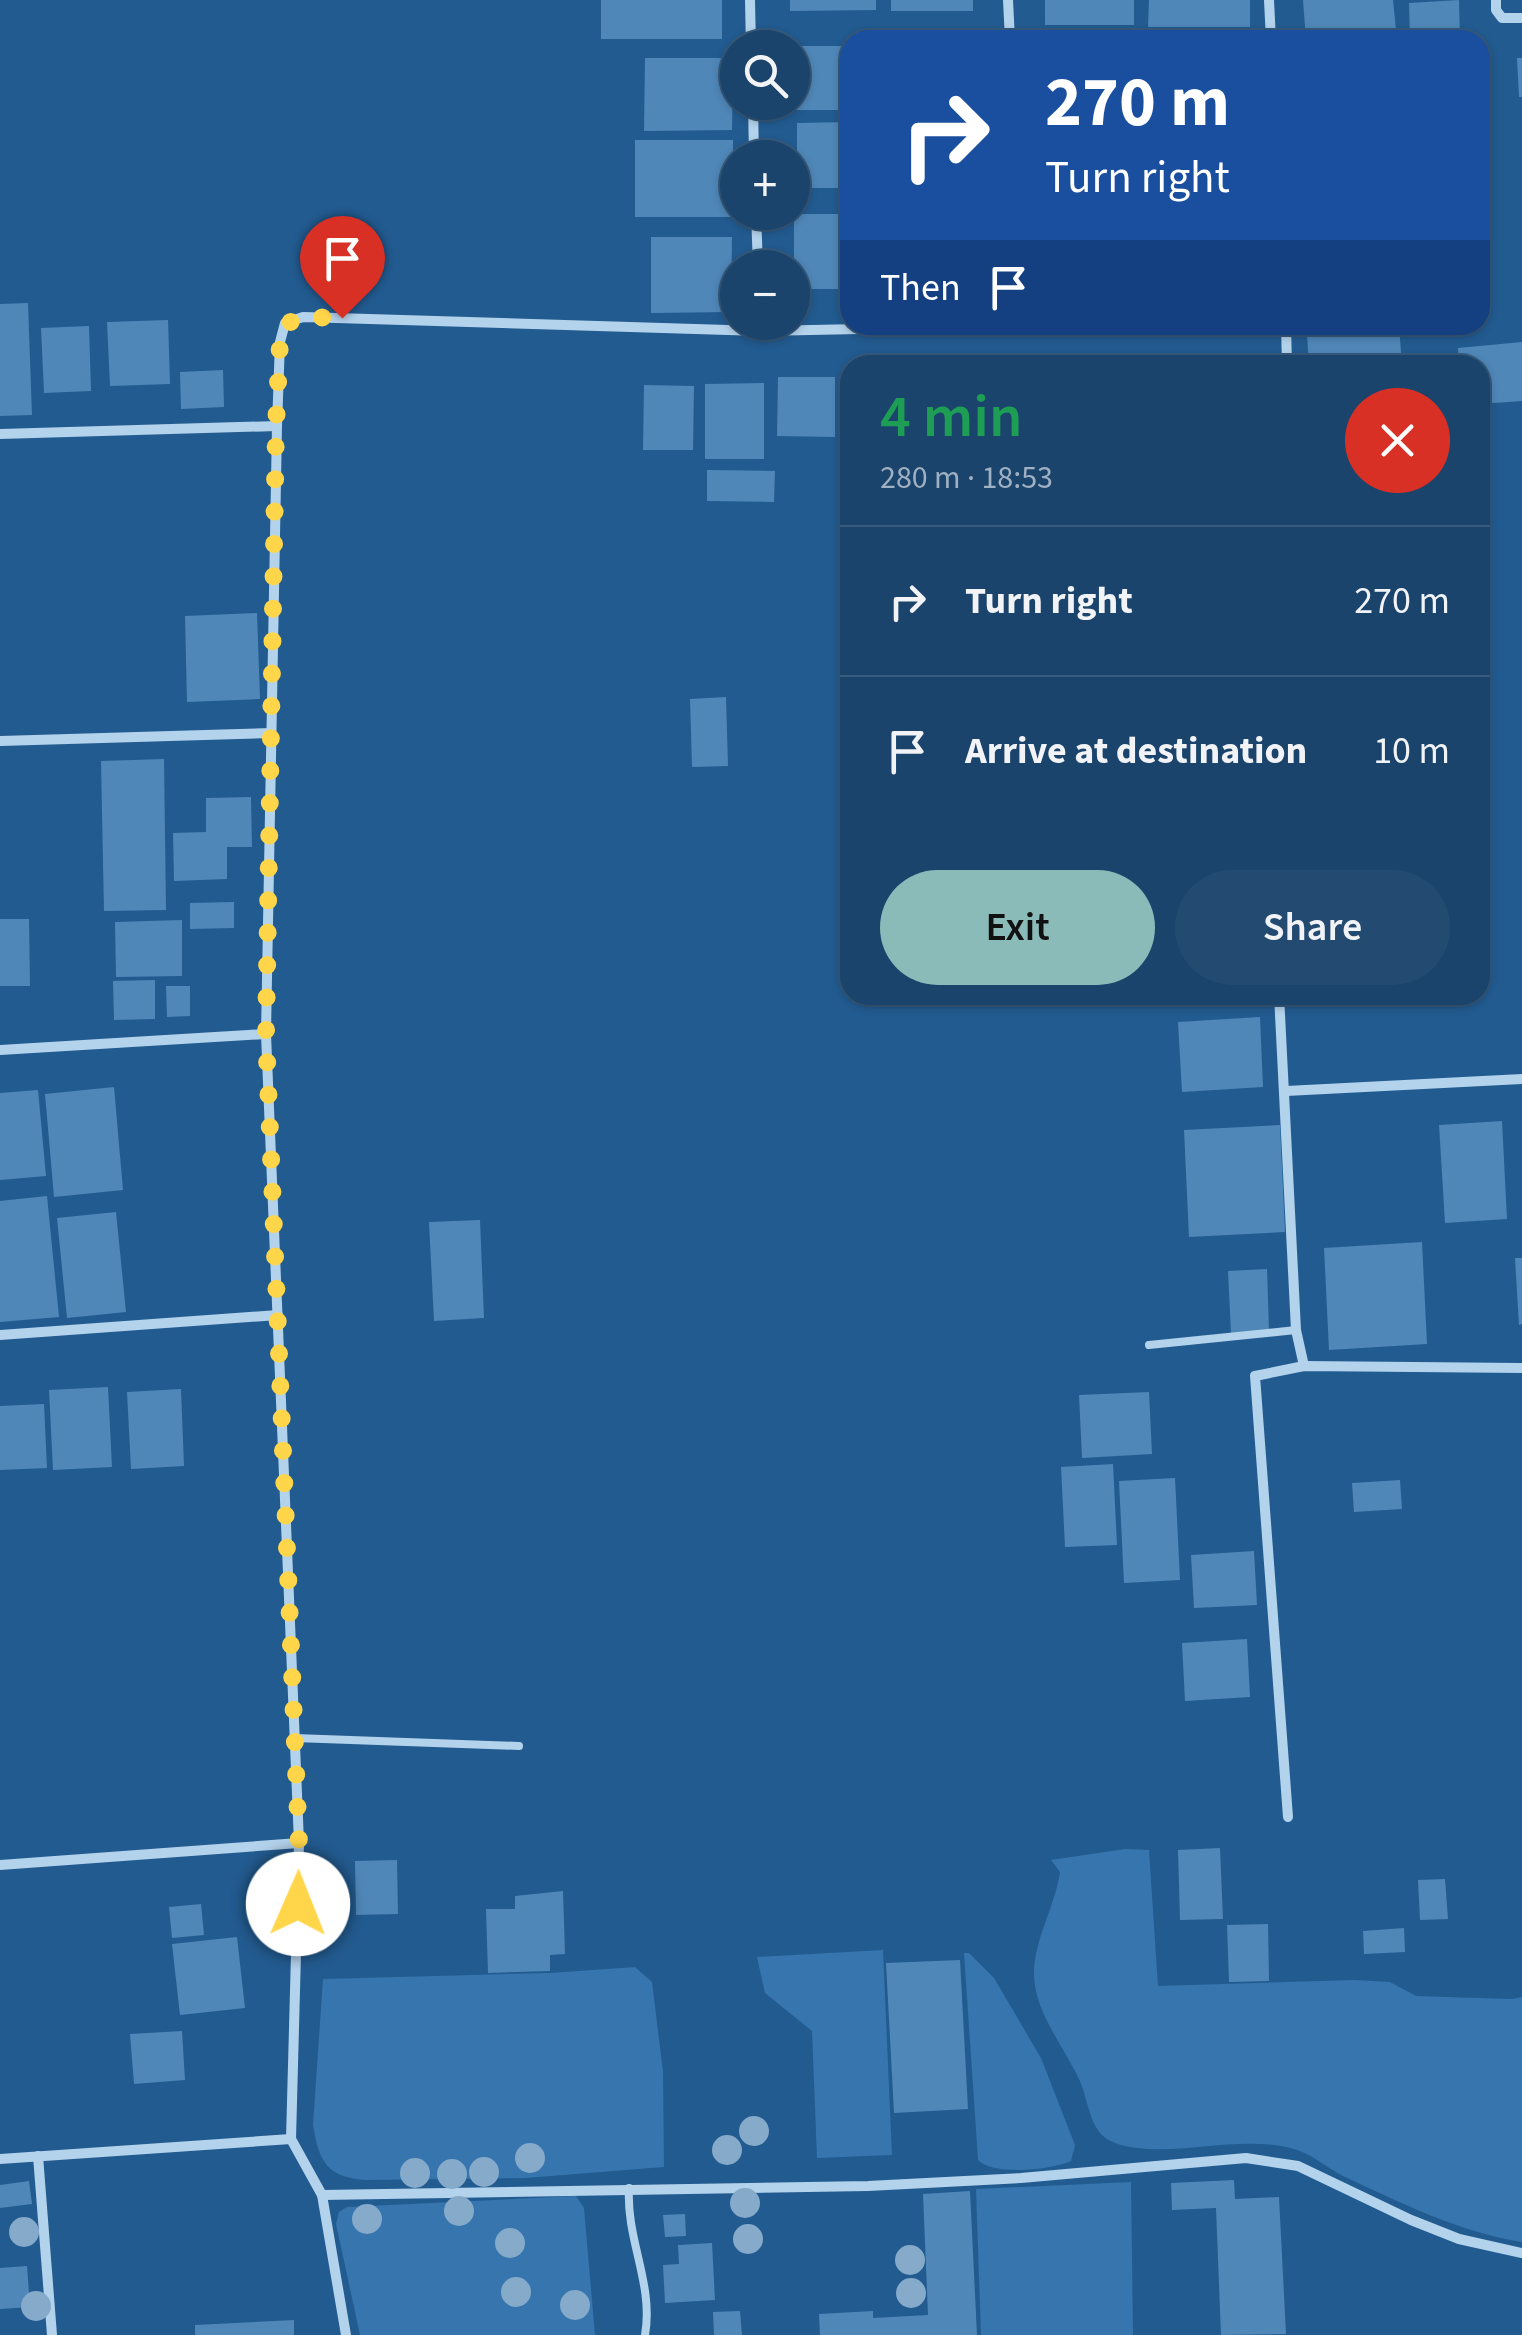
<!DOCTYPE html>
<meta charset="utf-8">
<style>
:root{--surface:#1a446c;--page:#234b72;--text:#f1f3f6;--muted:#9fb0c2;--line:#385c7f;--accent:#8bbbb9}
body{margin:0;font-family:"Source Sans 3",sans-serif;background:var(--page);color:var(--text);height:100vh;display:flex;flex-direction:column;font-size:38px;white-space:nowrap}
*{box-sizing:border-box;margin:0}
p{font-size:32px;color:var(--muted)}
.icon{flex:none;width:55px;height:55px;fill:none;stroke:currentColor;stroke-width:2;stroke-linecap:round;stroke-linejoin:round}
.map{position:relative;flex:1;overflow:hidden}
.details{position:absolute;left:840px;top:355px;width:650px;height:650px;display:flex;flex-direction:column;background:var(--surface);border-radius:30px;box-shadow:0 2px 8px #0004,0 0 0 2px var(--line)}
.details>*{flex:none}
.guide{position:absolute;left:840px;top:30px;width:650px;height:305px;border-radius:30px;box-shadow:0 2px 8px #0004,0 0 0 2px var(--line);background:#1a4fa0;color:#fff;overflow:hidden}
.fabs{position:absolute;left:720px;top:30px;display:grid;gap:20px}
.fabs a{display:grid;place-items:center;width:90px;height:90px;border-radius:50%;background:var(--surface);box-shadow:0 2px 8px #0004,0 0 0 2px var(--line);font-size:50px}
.pin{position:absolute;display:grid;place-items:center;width:85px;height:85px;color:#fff;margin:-102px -42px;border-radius:50% 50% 50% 0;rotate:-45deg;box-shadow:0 0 10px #0007}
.pin .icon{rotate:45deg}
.me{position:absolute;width:110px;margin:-55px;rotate:1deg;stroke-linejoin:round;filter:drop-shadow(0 0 8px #0008)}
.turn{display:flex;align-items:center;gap:35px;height:210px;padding:0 40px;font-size:45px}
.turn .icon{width:130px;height:130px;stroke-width:2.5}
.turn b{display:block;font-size:70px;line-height:85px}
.then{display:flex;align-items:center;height:95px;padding:0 40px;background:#0003;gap:20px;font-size:38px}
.round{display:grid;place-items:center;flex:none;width:105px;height:105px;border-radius:52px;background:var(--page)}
.headline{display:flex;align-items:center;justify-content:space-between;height:170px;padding:0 40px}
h1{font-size:60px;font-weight:600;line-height:75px;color:#1e9e55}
.button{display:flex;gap:20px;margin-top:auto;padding:20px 40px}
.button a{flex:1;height:115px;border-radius:60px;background:var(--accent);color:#111;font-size:40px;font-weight:600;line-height:115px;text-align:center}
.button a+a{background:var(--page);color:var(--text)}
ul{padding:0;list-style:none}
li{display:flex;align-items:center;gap:30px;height:150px;padding:0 40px;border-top:2px solid var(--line)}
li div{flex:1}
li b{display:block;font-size:38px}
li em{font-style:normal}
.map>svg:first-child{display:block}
.green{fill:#3675ad}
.building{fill:#4f87b8}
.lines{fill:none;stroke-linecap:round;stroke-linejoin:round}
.service{stroke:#b3d2ec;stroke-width:8}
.minor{stroke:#b3d2ec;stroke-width:10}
.tree{fill:#86aaca}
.route{stroke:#ffd54a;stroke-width:18;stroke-dasharray:0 32.4}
</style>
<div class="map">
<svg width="1522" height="2335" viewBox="0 0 1522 2335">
<rect width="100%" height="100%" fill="#225b90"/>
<!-- green -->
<g class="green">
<path d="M1125,1849L1149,1850L1158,1986L1354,1980L1390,1982L1416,1996L1512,1999L1522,1997V2242C1459,2232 1401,2203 1343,2176C1327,2168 1313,2155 1297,2150C1246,2134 1189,2154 1137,2148C1125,2146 1111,2144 1102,2135C1089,2122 1087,2096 1079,2079C1064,2047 1034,2011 1034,1974C1034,1939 1055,1907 1060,1872L1051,1860Z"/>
<path d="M883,1950L892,2155L817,2158L812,2031L765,1993L757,1957Z"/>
<path d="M964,1953H969L994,1978L1041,2058L1075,2145L1071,2161C1052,2170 992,2176 978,2160Z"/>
<path d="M635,1967L652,1982L663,2072L664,2167L525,2178L367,2180C327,2178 319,2162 313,2125L323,1979L550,1973Z"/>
<path d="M1131,2182L1133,2335H981L976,2189Z"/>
<path d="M576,2196L584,2208L595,2335H360L336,2224L339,2212L347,2207Z"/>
</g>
<!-- building -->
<g class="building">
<rect x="601" y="0" width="121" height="39"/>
<path d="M790,0H876V10L790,11Z"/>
<rect x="891" y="0" width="82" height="11"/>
<rect x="1045" y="0" width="89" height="25"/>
<path d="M1149,0H1250V27H1148Z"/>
<path d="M1303,0H1393L1397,40H1306Z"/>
<path d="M1459,0L1460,40H1410L1409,3Z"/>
<rect x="906" y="33" width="81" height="7"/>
<path d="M792,46H850V110H785V102H792Z"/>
<path d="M645,58H733L732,130L644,131Z"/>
<path d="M1517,58H1522V97H1519Z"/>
<path d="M850,122V188H797V123Z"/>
<rect x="635" y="140" width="98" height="77"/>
<rect x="794" y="214" width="56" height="75"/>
<path d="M651,237H732L731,312L651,313Z"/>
<path d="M28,303L32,415L0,416V304Z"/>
<path d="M168,320L170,384L110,386L107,322Z"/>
<path d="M89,326L91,391L44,393L41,328Z"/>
<path d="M1399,326L1402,365H1309L1307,334Z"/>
<path d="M1522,342V401L1480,404V365H1459L1458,348Z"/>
<path d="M1126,357L1259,360V365H1126Z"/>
<rect x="1051" y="360" width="62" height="5"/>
<path d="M850,368V429H846L843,369Z"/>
<path d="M223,370L224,407L181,409L180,372Z"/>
<path d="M778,377H835V437L777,436Z"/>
<path d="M764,383V459H705V384Z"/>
<path d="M644,385L694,386L693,450H643Z"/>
<path d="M707,470L775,471L774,502L707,501Z"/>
<path d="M257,613L260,699L187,702L185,616Z"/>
<path d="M726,697L728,766L692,767L690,699Z"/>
<path d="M164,759L166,910L104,911L101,761Z"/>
<path d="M251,797L252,847H227V879L174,881L173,833L206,832V798Z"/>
<path d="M234,902V928L190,929V903Z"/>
<path d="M0,919H29L30,986H0Z"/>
<path d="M182,920V976L116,977L115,922Z"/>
<path d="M155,980V1019L114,1020L113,981Z"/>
<path d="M166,986H190V1016L167,1017Z"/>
<path d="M1260,1017L1263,1087L1182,1092L1178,1022Z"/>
<path d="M114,1087L123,1190L54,1197L45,1094Z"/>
<path d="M38,1090L46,1176L0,1180V1093Z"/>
<path d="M1502,1121L1507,1219L1445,1223L1439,1125Z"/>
<path d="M1280,1125L1285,1232L1189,1237L1184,1130Z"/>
<path d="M47,1196L59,1317L0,1322V1201Z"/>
<path d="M116,1212L126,1312L67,1318L57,1218Z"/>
<path d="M480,1220L484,1318L434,1321L429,1222Z"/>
<path d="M1422,1242L1427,1344L1329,1350L1324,1248Z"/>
<path d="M1515,1258H1522V1324L1519,1325Z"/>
<path d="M1267,1269L1269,1331L1231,1333L1228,1271Z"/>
<path d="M108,1387L112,1467L53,1470L49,1390Z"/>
<path d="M181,1389L184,1466L131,1469L127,1392Z"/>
<path d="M1149,1392L1152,1454L1082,1458L1079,1395Z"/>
<path d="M44,1404L47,1468L0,1470V1406Z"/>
<path d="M1113,1464L1117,1545L1065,1547L1061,1467Z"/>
<path d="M1175,1478L1180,1580L1124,1583L1119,1481Z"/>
<path d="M1400,1480L1402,1509L1354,1512L1352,1483Z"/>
<path d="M1254,1551L1257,1605L1194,1608L1191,1555Z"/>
<path d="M1247,1639L1250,1697L1185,1701L1182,1643Z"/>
<path d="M1220,1848L1223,1919L1180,1920L1178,1850Z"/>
<path d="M397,1860L398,1914L356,1915L355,1861Z"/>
<path d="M1445,1879L1448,1919L1420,1920L1418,1880Z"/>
<path d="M563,1891L565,1954L550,1955V1971L488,1973L486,1909H515V1896Z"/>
<path d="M201,1904L204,1935L172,1938L169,1907Z"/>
<path d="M1268,1924L1269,1981L1229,1982L1227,1925Z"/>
<path d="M1404,1928L1405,1952L1364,1954L1363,1931Z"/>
<path d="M237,1937L245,2008L180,2015L172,1944Z"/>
<path d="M960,1960L968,2109L894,2113L886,1963Z"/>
<path d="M182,2031L185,2080L134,2084L130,2034Z"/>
<path d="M1234,2180L1235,2199L1279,2197L1286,2334L1221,2335L1216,2208L1172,2210L1171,2183Z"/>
<path d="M29,2181L32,2204L0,2208V2185Z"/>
<path d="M970,2191L977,2335H820L819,2314L873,2311V2318L928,2315L923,2194Z"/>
<path d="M685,2214L686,2236L665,2237L663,2215Z"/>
<path d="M712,2243L715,2300L665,2303L663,2265L679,2264L678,2245Z"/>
<path d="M27,2266L30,2307L0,2309V2268Z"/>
<path d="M740,2311L742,2335H714L713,2312Z"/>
<path d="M294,2320V2335H195V2325Z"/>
</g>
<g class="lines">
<!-- service -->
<g class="service">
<path d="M1149,1345L1296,1330"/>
<path d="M295,1738L519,1746"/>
<path d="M629,2188C626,2240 654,2284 645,2335"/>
</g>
<!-- minor -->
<g class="minor">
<path d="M750,0L751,48"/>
<path d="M1008,0L1010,40"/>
<path d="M1269,0L1271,40"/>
<path d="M1496,0V10L1502,18H1522"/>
<path d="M753,102L754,158"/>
<path d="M756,212L758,268"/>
<path d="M1286,325L1287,365"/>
<path d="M0,434L277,426"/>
<path d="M0,741L271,733"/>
<path d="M1279,995L1296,1330L1304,1366"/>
<path d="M0,1050L266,1034"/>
<path d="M1286,1091L1522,1079"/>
<path d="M0,1335L278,1315"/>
<path d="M1288,1817L1255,1376L1304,1366L1522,1368"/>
<path d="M0,1865L299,1843"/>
<path d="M38,2156L52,2335"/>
<path d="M0,2159L291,2139"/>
<path d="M322,2195L868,2186L1021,2178L1246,2158L1298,2166L1411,2220L1459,2239L1522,2253"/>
<path d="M346,2335L322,2195L291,2139L299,1843L266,1034L277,426L280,342L285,323L303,317L760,331L1052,325"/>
</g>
</g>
<!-- trees -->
<g class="tree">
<circle cx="754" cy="2131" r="15"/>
<circle cx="727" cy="2150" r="15"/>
<circle cx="530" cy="2158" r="15"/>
<circle cx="484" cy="2172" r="15"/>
<circle cx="415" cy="2173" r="15"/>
<circle cx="452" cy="2174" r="15"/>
<circle cx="745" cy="2203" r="15"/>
<circle cx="459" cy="2211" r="15"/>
<circle cx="367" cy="2219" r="15"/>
<circle cx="24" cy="2232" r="15"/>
<circle cx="748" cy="2239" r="15"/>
<circle cx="510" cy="2243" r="15"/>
<circle cx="910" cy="2260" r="15"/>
<circle cx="516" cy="2292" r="15"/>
<circle cx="911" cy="2293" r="15"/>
<circle cx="575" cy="2305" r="15"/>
<circle cx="36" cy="2306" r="15"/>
</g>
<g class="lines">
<!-- route -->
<path class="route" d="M298,1904L299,1843L266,1034L276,426L280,342L285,324L304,317L342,318"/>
</g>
</svg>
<div class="fabs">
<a><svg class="icon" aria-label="search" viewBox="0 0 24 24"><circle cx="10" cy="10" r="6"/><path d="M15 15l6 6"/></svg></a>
<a>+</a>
<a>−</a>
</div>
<div class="pin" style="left:342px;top:318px;background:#d93025"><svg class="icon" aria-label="arrive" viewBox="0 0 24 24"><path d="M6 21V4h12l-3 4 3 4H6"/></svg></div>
<svg class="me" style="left:298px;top:1904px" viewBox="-20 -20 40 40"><circle r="19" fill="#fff"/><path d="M0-13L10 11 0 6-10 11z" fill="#ffd54a"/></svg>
<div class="guide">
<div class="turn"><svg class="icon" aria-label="right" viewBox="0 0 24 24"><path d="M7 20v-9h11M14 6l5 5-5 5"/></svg><div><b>270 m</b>Turn right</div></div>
<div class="then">Then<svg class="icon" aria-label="arrive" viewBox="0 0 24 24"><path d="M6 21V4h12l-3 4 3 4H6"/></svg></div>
</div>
<section class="details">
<div class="headline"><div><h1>4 min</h1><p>280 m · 18:53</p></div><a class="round" style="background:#d93025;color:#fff"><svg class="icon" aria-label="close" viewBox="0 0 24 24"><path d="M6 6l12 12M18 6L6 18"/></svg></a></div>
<ul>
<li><svg class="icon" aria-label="right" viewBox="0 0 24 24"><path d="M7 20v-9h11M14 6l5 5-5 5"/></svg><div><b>Turn right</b></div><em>270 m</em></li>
<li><svg class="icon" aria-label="arrive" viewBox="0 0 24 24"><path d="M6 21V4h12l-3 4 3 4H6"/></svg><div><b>Arrive at destination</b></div><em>10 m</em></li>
</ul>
<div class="button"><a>Exit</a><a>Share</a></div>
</section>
</div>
